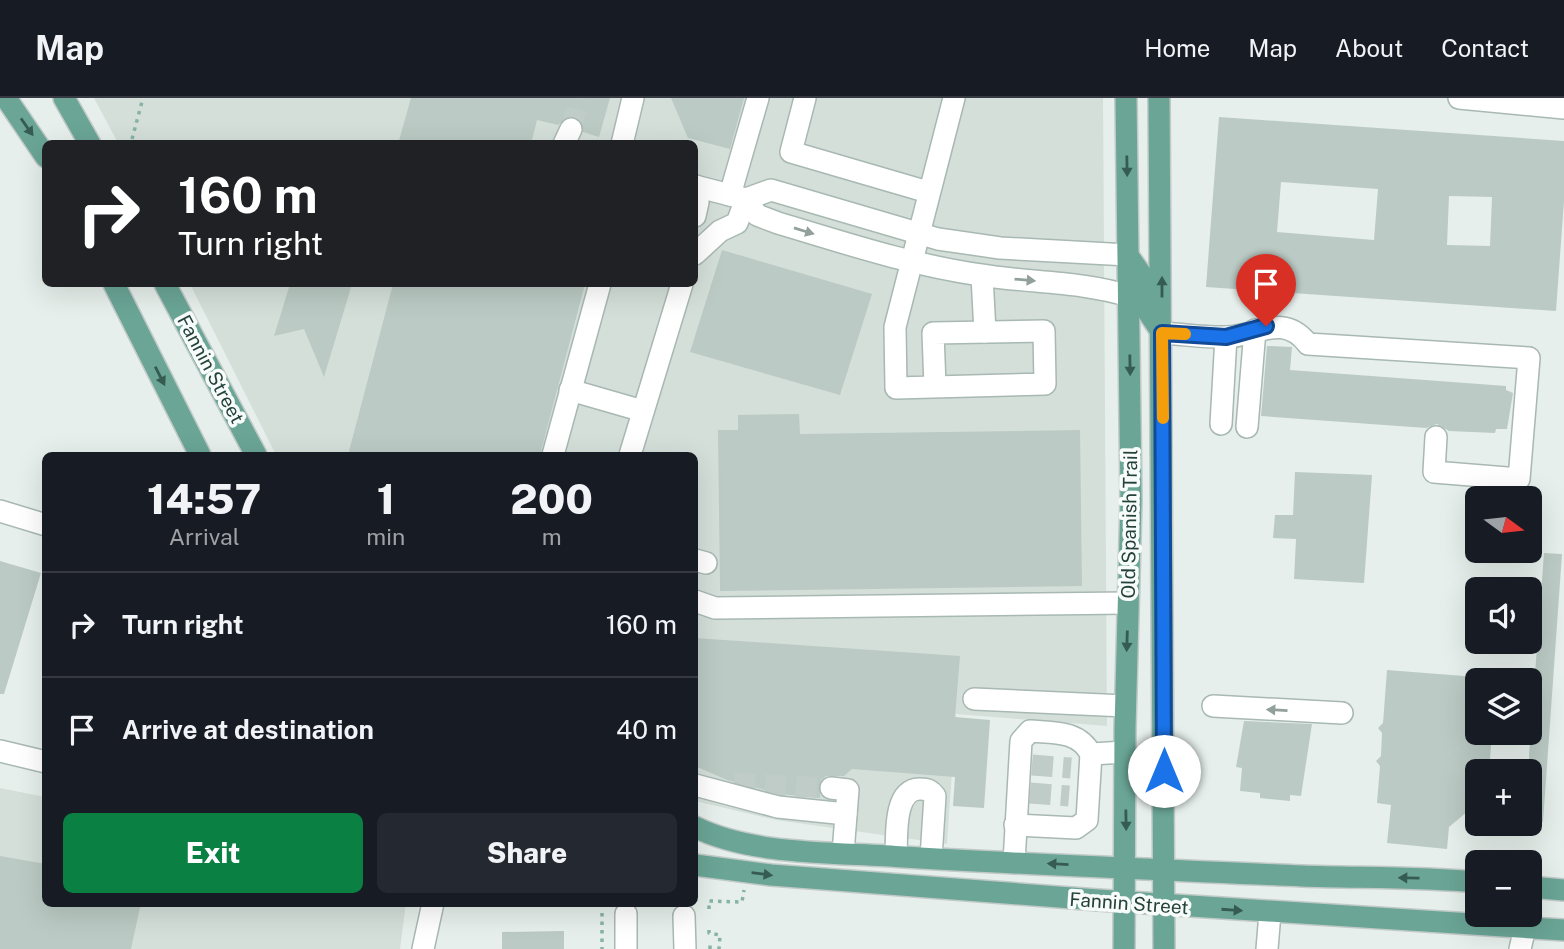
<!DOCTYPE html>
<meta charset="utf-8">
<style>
:root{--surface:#171b24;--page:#242831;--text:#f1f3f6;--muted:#9ea1a6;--line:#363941;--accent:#0b8043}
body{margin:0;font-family:"Public Sans",sans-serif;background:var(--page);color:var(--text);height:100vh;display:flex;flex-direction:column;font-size:26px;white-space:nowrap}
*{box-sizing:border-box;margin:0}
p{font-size:23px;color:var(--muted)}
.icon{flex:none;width:38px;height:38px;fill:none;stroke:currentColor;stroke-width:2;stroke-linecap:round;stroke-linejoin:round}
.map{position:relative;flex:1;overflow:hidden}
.sheet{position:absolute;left:42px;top:354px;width:656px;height:455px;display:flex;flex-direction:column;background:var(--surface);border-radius:10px;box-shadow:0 7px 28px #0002}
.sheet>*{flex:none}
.banner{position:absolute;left:42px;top:42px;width:656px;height:147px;border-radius:10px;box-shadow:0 7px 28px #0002;background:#202124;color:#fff;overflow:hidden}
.needle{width:46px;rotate:105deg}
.buttons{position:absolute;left:1465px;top:388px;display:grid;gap:14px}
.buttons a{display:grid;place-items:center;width:77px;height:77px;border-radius:10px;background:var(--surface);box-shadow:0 7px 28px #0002;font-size:35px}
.pin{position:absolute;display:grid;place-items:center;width:60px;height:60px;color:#fff;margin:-72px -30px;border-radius:50% 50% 50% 0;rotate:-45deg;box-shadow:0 0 7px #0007}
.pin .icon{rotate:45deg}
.me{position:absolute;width:77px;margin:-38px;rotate:0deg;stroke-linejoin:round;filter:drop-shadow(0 0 5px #0008)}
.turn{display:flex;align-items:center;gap:24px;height:147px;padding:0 21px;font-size:32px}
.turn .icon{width:91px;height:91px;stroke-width:2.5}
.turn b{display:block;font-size:49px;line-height:60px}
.eta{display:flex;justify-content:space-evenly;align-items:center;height:119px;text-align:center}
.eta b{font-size:42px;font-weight:800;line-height:49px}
.button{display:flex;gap:14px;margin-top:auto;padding:14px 21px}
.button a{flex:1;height:80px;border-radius:10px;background:var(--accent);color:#fff;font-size:28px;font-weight:800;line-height:80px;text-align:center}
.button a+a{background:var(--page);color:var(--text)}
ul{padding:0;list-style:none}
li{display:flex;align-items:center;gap:21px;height:105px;padding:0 21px;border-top:2px solid var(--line)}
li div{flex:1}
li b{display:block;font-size:26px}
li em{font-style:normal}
header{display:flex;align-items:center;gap:42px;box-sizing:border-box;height:98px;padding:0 35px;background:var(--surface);border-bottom:2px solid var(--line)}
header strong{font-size:33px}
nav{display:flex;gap:38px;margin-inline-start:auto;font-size:24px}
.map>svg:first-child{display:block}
.built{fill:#d4dfda}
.building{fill:#bbcac4;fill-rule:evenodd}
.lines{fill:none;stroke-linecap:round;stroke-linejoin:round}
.minor-tunnel{stroke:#bfccc8;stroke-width:21;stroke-dasharray:21 10;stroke-linecap:butt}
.minor-casing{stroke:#a8b8b2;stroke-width:24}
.major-casing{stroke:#c2cac8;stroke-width:24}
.path{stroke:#86b3a5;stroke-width:3.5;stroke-dasharray:3.5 5;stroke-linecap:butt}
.minor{stroke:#fff;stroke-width:21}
.major{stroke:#6aa596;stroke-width:21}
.oneway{fill:#365b51}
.oneway2{fill:#92a09c}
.route-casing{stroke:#114b97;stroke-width:18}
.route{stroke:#1a73e8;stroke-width:12}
.slow{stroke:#f59e0b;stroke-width:12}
.labels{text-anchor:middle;stroke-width:7;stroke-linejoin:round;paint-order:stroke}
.street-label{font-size:19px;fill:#24423a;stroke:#f7fbf9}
</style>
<header>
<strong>Map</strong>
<nav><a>Home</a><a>Map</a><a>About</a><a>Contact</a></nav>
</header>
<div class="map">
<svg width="1564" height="851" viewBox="0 0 1564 851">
<rect width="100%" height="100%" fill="#e6efeb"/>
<!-- built -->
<g class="built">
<path d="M94,0H1103L1107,628L956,616L947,746L776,722L695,703V357H276L190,186H695V46L118,45Z"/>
<path d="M0,690L45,699L46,805H406L400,851H0Z"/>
</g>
<!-- building -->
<g class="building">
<path d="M411,0H610L599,39L583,34L581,23L571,18L558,27L537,22L531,46H398Z"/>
<path d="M671,0H744L730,51L688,40Z"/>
<path d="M1219,19L1564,43V103L1556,213L1206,189ZM1281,84L1378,91L1374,142L1277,134ZM1449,98L1492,99L1490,148L1447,147Z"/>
<path d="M722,152L872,196L840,297L690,254Z"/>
<path d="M290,186H352L324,279L304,231L274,238Z"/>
<path d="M393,186H585L540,357H348Z"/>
<path d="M1267,248L1292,249L1290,272L1506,288V292L1513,295L1507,331H1496L1495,335L1449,333L1437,326L1426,330L1261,318Z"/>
<path d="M799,316L800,336L1080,332L1082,488L720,493L718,332H738V317Z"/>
<path d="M1295,374L1372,377L1364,485L1294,481L1296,441L1273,440L1275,417H1293Z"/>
<path d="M1544,455L1562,456L1543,724L1530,723L1529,656Z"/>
<path d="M0,463L41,475L4,596H0Z"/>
<path d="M695,540L960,558L955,619L990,622L984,710L953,708L955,679L852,671L844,678H826L821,682L820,700L780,696L727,682L695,668Z"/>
<path d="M1387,572L1477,579V635H1492L1489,674H1477V713H1468L1449,729L1447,751L1387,745L1391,707L1377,705L1380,668L1376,663L1381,658L1382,635L1378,630L1383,625Z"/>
<path d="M1244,623L1312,626L1301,698L1290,697V703L1260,700V695L1240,693L1242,670L1236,669Z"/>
<path d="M0,758L46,766V805H141L131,851H0Z"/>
<path d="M564,833V851H502V834Z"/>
</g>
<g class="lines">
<!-- minor-tunnel -->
<g class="minor-tunnel">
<path d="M571,31L580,0"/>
<path d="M1032,667L1071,670"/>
<path d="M734,685L831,690"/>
<path d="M1030,695L1069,698"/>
</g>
<defs>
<g id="minor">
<path d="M805,0L791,54L928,94"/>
<path d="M1459,0L1564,10"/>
<path d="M564,46L571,31"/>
<path d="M622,46L633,0"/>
<path d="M695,88L730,97L758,0"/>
<path d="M730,97L746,101L771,92L938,141L1000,150L1128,157"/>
<path d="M746,101L757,117L778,125C845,145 911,167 981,177C1030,185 1081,183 1129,198"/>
<path d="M695,118L698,104L696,88"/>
<path d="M695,156L720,133L737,125L746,101"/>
<path d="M982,178L985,234"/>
<path d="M1162,235C1183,236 1206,240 1227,239C1257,238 1283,214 1308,246L1529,260L1519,381L1434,374L1436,339"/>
<path d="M935,288L933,235L1044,233L1045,286L896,290L895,229L954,0"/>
<path d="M570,292L643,313"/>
<path d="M1221,326L1226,239"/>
<path d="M1247,329L1255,232"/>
<path d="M553,357L600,186"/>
<path d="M630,357L682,186"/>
<path d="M0,413L46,427"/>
<path d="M695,462L706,465"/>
<path d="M695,503L715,510L1128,505"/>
<path d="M974,601L1125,608"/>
<path d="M1213,608L1342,615"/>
<path d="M0,653L46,664"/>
<path d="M695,687L778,709L846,716"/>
<path d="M831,690L848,692L843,755"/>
<path d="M1015,727L1076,730L1087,722L1091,656"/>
<path d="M896,758C897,739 893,689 921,691C928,691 931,693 935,698L931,760"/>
<path d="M1014,764L1021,643L1030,633C1054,635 1078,632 1091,656L1125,654"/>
<path d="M684,818L685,851"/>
<path d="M423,851L433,805"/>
<path d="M626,851V816"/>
<path d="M1267,851L1270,815"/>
<path d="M1520,851L1528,817"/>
</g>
<g id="major">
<path d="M6,0L46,59"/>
<path d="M64,0L90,46"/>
<path d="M1159,0L1164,851"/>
<path d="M1129,159L1143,179L1146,211L1162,235"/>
<path d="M114,186L200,357"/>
<path d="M165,186L256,357"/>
<path d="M695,729C753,758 838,754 904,759C1036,767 1169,772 1302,778C1360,780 1419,779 1477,784"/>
<path d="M695,767L771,777L1098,802L1564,832"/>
<path d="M1530,789L1564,792"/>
<path d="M1124,851L1125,630L1131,403L1126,0"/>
</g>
</defs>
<!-- minor casing -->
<use href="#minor" class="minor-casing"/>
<!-- major casing -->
<use href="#major" class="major-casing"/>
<!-- path -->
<g class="path">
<path d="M132,41L143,0"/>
<path d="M709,811V803L742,804L744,792"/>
<path d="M602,815V851"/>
<path d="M709,832V835L720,837L719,851"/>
<path d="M710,851V844"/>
</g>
<!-- minor -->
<use href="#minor" class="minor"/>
<!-- major -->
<use href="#major" class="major"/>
</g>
<!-- one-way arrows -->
<defs><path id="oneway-solid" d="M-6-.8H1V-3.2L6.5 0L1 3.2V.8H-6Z" transform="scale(1.75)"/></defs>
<g class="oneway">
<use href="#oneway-solid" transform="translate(27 29) rotate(55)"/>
<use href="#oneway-solid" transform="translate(1127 68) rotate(89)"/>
<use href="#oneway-solid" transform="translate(1162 189) rotate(-90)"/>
<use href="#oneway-solid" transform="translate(1130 267) rotate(89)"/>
<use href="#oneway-solid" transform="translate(160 278) rotate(63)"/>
<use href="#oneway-solid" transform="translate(1127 543) rotate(92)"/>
<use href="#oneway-solid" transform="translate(1126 722) rotate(89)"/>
<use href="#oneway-solid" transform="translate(1058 766) rotate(-177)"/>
<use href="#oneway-solid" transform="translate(762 776) rotate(7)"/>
<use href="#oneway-solid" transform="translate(1409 780) rotate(-179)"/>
<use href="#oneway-solid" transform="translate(1232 812) rotate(4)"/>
</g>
<g class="oneway2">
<use href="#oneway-solid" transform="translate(804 133) rotate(17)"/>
<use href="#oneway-solid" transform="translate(1025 182) rotate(5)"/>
<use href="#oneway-solid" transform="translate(1277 612) rotate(-177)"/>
</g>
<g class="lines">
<defs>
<path id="route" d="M1164,673L1162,235L1226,239L1266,228"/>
</defs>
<!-- route casing -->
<use href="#route" class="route-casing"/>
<!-- route -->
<use href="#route" class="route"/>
<!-- slow -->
<path class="slow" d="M1163,320L1162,235L1185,236"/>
</g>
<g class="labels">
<!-- street labels -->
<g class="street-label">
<text transform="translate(211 271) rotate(62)" y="7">Fannin Street</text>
<text transform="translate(1129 426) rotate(-89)" y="7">Old Spanish Trail</text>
<text transform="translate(1129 805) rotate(4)" y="7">Fannin Street</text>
</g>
</g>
</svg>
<div class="buttons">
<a><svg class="needle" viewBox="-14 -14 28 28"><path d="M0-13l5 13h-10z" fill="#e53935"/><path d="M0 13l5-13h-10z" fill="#9ea1a6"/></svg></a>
<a><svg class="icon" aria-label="sound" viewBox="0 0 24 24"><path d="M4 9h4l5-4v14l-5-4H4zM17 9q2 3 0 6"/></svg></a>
<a><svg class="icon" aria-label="layers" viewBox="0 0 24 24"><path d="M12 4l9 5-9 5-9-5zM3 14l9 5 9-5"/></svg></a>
<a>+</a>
<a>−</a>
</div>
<div class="pin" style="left:1266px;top:228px;background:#d93025"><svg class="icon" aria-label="arrive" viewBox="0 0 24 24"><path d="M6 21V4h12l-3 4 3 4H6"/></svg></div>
<svg class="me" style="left:1164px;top:673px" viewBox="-20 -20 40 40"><circle r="19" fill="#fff"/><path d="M0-13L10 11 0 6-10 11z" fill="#1a73e8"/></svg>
<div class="banner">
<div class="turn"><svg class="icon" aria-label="right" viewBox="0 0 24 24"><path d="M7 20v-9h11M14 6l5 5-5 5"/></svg><div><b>160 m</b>Turn right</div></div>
</div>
<section class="sheet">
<div class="eta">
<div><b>14:57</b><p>Arrival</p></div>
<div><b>1</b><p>min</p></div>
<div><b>200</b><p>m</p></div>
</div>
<ul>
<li><svg class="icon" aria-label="right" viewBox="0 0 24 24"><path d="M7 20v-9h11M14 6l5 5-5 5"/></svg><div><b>Turn right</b></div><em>160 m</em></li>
<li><svg class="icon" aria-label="arrive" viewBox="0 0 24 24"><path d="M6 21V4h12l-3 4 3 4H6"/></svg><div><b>Arrive at destination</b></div><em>40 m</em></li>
</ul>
<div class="button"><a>Exit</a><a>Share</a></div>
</section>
</div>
